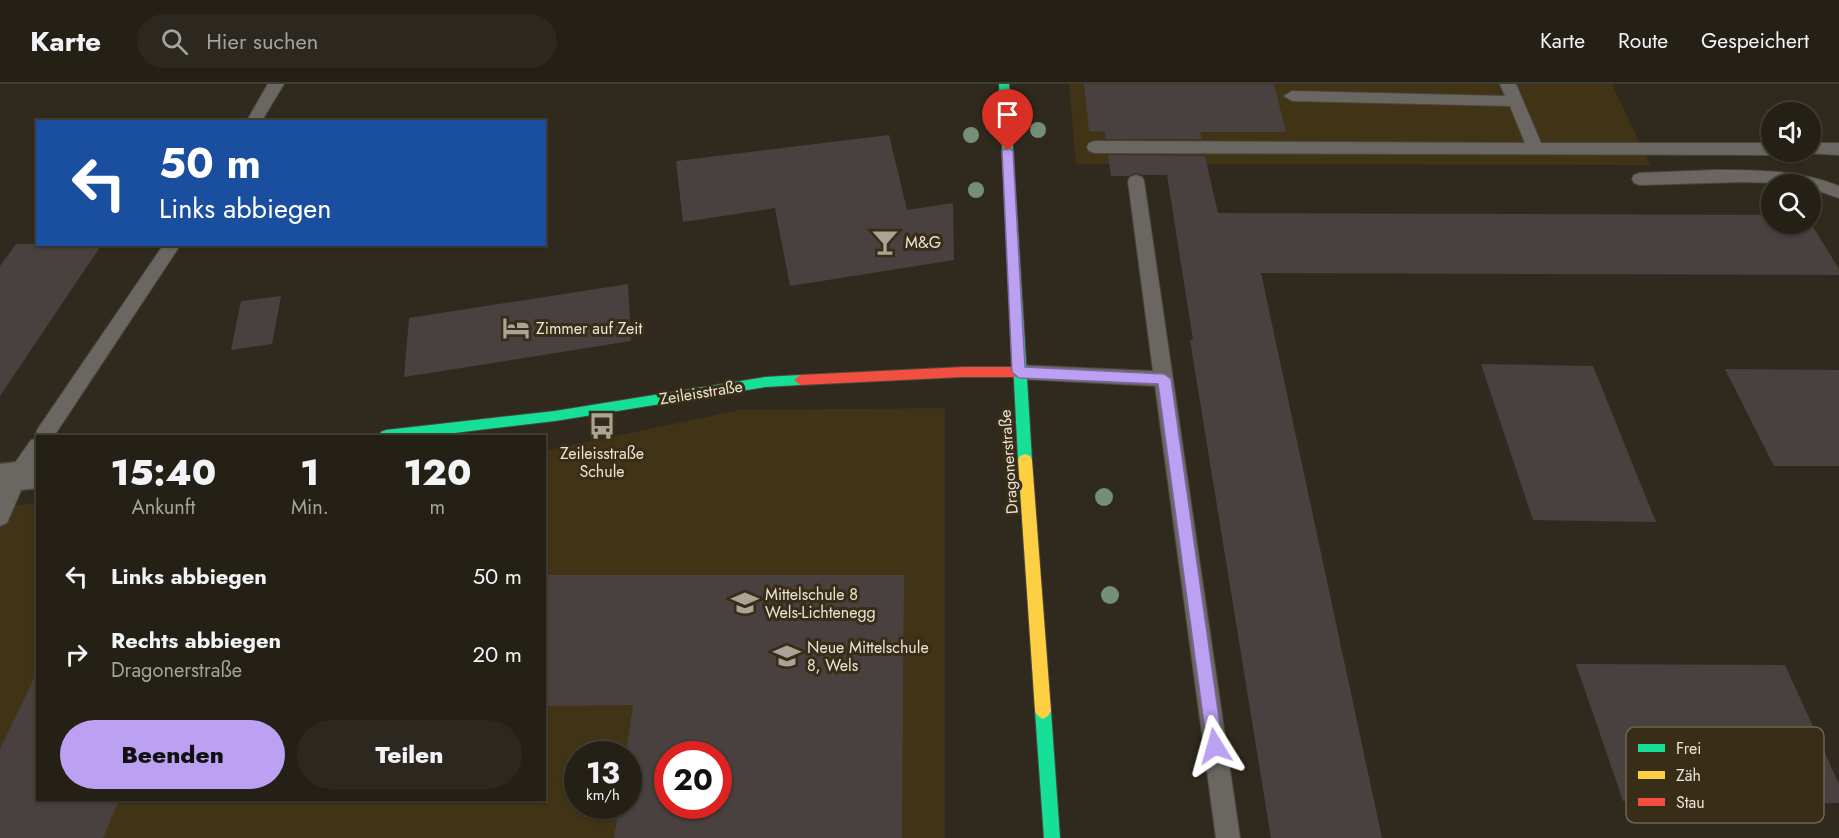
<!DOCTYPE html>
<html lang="de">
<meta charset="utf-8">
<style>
:root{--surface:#242016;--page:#2c281f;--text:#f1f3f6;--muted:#a3a3a1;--line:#413e35;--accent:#bca0f2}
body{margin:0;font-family:Jost,sans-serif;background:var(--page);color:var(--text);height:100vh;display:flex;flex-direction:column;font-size:22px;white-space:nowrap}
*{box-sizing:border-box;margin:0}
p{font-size:20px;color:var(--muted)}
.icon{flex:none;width:33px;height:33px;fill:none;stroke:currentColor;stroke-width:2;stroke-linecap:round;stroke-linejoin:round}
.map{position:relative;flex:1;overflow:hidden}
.sheet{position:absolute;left:36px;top:351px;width:510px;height:366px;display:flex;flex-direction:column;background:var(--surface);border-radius:0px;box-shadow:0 2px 4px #0004,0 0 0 2px var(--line)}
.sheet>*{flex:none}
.top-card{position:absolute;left:36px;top:36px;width:510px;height:126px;border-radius:0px;box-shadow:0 2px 4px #0004,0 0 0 2px var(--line);background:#1a4fa0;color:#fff;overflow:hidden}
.controls{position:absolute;left:1761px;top:18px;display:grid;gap:12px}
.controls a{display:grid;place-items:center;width:60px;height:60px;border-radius:50%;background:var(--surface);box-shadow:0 2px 4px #0004,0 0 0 2px var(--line);font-size:30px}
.speed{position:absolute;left:564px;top:657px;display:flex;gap:12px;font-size:30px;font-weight:700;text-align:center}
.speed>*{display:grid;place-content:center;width:78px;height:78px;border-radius:50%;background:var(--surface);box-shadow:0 2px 4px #0004,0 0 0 2px var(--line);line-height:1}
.speed small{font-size:15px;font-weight:400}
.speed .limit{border:9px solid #d22;background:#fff;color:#111}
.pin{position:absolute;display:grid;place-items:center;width:51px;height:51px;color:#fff;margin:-62px -26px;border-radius:50% 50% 50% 0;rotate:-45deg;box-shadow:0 0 6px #0007}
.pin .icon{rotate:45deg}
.me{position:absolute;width:66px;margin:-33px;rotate:352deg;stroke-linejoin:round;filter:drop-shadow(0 0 4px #0008)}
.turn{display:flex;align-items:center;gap:21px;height:126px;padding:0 24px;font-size:27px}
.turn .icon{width:78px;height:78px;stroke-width:2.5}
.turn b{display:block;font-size:42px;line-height:51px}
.eta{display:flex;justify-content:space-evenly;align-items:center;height:102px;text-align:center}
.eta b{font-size:36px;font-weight:800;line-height:42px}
.cta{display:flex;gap:12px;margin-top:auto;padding:12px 24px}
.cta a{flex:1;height:69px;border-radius:36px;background:var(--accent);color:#111;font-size:24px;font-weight:800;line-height:69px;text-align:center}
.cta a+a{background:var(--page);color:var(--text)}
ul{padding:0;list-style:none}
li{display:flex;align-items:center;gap:18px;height:78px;padding:0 24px}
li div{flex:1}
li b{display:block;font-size:22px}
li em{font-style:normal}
header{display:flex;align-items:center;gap:36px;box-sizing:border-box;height:84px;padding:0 30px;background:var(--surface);border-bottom:2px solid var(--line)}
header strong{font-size:28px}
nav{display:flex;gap:33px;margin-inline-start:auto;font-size:21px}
.search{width:420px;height:54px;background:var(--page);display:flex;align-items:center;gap:15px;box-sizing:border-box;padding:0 21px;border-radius:33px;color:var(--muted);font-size:22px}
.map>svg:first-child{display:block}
.built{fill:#403316;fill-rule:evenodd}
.building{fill:#48413f;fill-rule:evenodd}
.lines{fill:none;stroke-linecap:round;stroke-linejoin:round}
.lane-casing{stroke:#4c473d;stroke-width:2}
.street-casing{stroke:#4c473d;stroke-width:3}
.fast-casing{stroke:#4c473d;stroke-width:2}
.slow-casing{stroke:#4c473d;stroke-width:2}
.jam-casing{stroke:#4c473d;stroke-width:2}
.lane{fill:#6a6762;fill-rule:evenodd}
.street{fill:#6a6762;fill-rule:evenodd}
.fast{fill:#16e098;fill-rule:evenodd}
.slow{fill:#ffcf43;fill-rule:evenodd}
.jam{fill:#f24e42;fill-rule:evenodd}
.tree{fill:#748f74}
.route{fill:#bca0f2;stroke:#7a689d;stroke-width:1.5}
.labels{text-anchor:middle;stroke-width:6;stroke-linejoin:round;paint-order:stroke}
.poi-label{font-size:16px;fill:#ebe4d6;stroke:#382d16;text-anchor:start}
.street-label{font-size:16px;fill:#ebe4d6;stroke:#382d16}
.key{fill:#382d16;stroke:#6e6450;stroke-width:1.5}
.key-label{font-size:16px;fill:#ebe4d6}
</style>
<header>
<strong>Karte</strong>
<div class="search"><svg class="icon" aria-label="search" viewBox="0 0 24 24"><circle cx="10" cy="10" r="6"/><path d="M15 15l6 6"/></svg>Hier suchen</div>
<nav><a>Karte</a><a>Route</a><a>Gespeichert</a></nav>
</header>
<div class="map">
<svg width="1839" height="754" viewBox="0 0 1839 754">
<rect width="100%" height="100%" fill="#302a1e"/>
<!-- built -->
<g class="built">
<path d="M1069,0H1612L1650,81L1076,80Z"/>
<path d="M945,324V754H0V423L37,419L38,716H544L545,367L739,326ZM578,670H628V722H578ZM668,670H718V722H668Z"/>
</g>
<!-- building -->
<g class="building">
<path d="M1084,0H1274L1286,48H1200L1202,55H1106L1105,48L1089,47Z"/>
<path d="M889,51L907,126L953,119L954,176L790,202L775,124L683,138L676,77Z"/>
<path d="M1108,71L1205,72L1218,129L1772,131V140L1810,138L1839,185V191L1261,189L1382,754H1271L1190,256H1193L1167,91H1143L1135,89L1129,92H1111Z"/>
<path d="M16,160H102L0,312V182Z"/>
<path d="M628,200L631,257L404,293L409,234Z"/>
<path d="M281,212L272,260L231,266L241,217Z"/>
<path d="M1481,280L1593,282L1656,438L1533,436Z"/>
<path d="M1725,285L1839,286V382H1774Z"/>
<path d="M544,491H904L902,754H614L619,722H628V670H626L633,621L544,622ZM668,670H718V722H668Z"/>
<path d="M1576,580L1785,581L1839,700V719L1623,717Z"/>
<path d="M38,586V716H119L103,754H0V665Z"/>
</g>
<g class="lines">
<defs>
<g id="lane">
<path d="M268,0H284L261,38H246Z"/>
<path d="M1500,0H1516L1541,59H1772V68H1778L1772,71L1095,69L1089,67L1087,63L1089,59L1095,57L1525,59L1510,22L1292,17L1284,12L1292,7L1505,12Z"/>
<path d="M1810,59H1839V71L1804,69L1810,68Z"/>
<path d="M1715,86C1757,86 1799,86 1839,102V114L1810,104V100L1742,98L1640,101L1634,99L1632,95L1634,91L1640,89Z"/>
<path d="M1136,91L1142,93L1144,97L1240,754H1216L1155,302L1019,295L1012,293L1010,288L1012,283L1019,281L1153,287L1128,97L1130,93Z"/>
<path d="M164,160H181L54,352H38V378L25,397L7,439L0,442V409L10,386L31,356L36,355L37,346Z"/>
</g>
<path id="street" d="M38,376V404L0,408V380Z"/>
<g id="fast">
<path d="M999,0H1009L1032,376L1030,380L1025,382L1020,380L1018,376Z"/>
<path d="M800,291L806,296L800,301L765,303L555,337L429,352H379L381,348L386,346L555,327L765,293Z"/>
<path d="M1043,619L1048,622L1051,627L1060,754H1044L1035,627L1038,622Z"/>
</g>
<path id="slow" d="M1025,370L1030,372L1032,376L1051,627L1048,632L1043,635L1038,632L1035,627L1018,376L1020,372Z"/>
<path id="jam" d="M963,283H1019L1025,288L1019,293H963L800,301L794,296L800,291Z"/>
</defs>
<!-- lane casing -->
<use href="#lane" class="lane-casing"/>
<!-- street casing -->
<use href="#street" class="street-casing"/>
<!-- fast casing -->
<use href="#fast" class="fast-casing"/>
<!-- slow casing -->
<use href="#slow" class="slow-casing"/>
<!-- jam casing -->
<use href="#jam" class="jam-casing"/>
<!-- lane -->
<use href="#lane" class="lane"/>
<!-- street -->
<use href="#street" class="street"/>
<!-- fast -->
<use href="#fast" class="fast"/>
<!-- slow -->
<use href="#slow" class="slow"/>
<!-- jam -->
<use href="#jam" class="jam"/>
</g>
<!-- trees -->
<g class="tree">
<circle cx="1038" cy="46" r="8"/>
<circle cx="971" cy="51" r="8"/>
<circle cx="976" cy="106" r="8"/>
<circle cx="1104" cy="413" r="9"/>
<circle cx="1110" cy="511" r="9"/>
</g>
<!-- route -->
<path class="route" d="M1008,63L1013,67L1025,283L1164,290L1171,295L1223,662L1221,668L1215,670L1209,668L1207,662L1158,300L1019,294L1012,288L1002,67Z"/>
<!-- icons -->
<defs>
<symbol id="bar-bare" viewBox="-9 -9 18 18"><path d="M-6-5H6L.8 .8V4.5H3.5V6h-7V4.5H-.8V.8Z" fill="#aaa396" stroke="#382d16" stroke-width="2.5" paint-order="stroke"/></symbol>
<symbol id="hotel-bare" viewBox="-9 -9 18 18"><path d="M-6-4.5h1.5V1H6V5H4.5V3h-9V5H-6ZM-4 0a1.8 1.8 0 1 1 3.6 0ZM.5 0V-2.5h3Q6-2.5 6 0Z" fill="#aaa396" stroke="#382d16" stroke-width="2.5" paint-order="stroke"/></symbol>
<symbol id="bus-bare" viewBox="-9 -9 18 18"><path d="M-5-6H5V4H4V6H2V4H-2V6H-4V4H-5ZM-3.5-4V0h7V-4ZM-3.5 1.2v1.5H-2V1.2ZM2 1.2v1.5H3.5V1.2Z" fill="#aaa396" stroke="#382d16" stroke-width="2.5" paint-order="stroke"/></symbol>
<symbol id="school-bare" viewBox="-9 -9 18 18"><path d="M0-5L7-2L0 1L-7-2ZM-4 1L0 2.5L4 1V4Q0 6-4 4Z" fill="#aaa396" stroke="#382d16" stroke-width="2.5" paint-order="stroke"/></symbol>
</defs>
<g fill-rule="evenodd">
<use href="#bar-bare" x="866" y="139" width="38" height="38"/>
<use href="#hotel-bare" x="497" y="225" width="38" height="38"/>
<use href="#bus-bare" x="583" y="323" width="38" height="38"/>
<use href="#school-bare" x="726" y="500" width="38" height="38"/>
<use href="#school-bare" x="768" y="553" width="38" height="38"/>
</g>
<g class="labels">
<!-- poi labels -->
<g class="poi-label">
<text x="905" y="164">M&amp;G</text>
<text x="536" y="250">Zimmer auf Zeit</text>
<text x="602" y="375" text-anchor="middle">Zeileisstraße<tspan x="602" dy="18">Schule</tspan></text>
<text x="765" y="516">Mittelschule 8<tspan x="765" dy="18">Wels-Lichtenegg</tspan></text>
<text x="807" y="569">Neue Mittelschule<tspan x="807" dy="18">8, Wels</tspan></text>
</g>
<!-- street labels -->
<g class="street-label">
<text transform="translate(701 308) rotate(-9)" y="6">Zeileisstraße</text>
<text transform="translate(1008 378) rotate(-94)" y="6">Dragonerstraße</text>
</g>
</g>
<!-- legend -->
<rect x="1626" y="643" width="198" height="96" rx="9" class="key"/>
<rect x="1638" y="660" width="27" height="8" fill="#16e098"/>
<rect x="1638" y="687" width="27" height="8" fill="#ffcf43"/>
<rect x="1638" y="714" width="27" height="8" fill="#f24e42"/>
<g class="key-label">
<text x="1676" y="670">Frei</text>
<text x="1676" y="697">Zäh</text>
<text x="1676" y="724">Stau</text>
</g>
</svg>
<div class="controls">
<a><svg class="icon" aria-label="sound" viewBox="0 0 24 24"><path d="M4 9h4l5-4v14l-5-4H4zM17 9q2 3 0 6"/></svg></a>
<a><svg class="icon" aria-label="search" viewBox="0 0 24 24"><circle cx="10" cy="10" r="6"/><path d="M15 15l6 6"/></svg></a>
</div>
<div class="speed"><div>13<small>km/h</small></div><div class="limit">20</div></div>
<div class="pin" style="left:1008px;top:67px;background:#d93025"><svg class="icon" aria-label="arrive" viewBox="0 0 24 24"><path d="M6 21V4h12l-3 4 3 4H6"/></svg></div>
<svg class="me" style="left:1215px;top:662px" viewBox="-20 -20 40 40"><path d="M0-17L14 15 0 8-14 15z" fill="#bca0f2" stroke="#fff" stroke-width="4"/></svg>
<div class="top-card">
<div class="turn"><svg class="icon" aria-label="left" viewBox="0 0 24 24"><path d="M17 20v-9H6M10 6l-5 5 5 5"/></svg><div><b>50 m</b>Links abbiegen</div></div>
</div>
<section class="sheet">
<div class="eta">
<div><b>15:40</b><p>Ankunft</p></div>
<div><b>1</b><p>Min.</p></div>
<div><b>120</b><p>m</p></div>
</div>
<ul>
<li><svg class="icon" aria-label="left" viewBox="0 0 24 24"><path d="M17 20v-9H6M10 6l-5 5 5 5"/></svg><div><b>Links abbiegen</b></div><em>50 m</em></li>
<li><svg class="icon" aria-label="right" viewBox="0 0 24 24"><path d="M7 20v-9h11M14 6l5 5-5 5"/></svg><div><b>Rechts abbiegen</b><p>Dragonerstraße</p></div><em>20 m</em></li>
</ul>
<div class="cta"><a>Beenden</a><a>Teilen</a></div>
</section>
</div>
